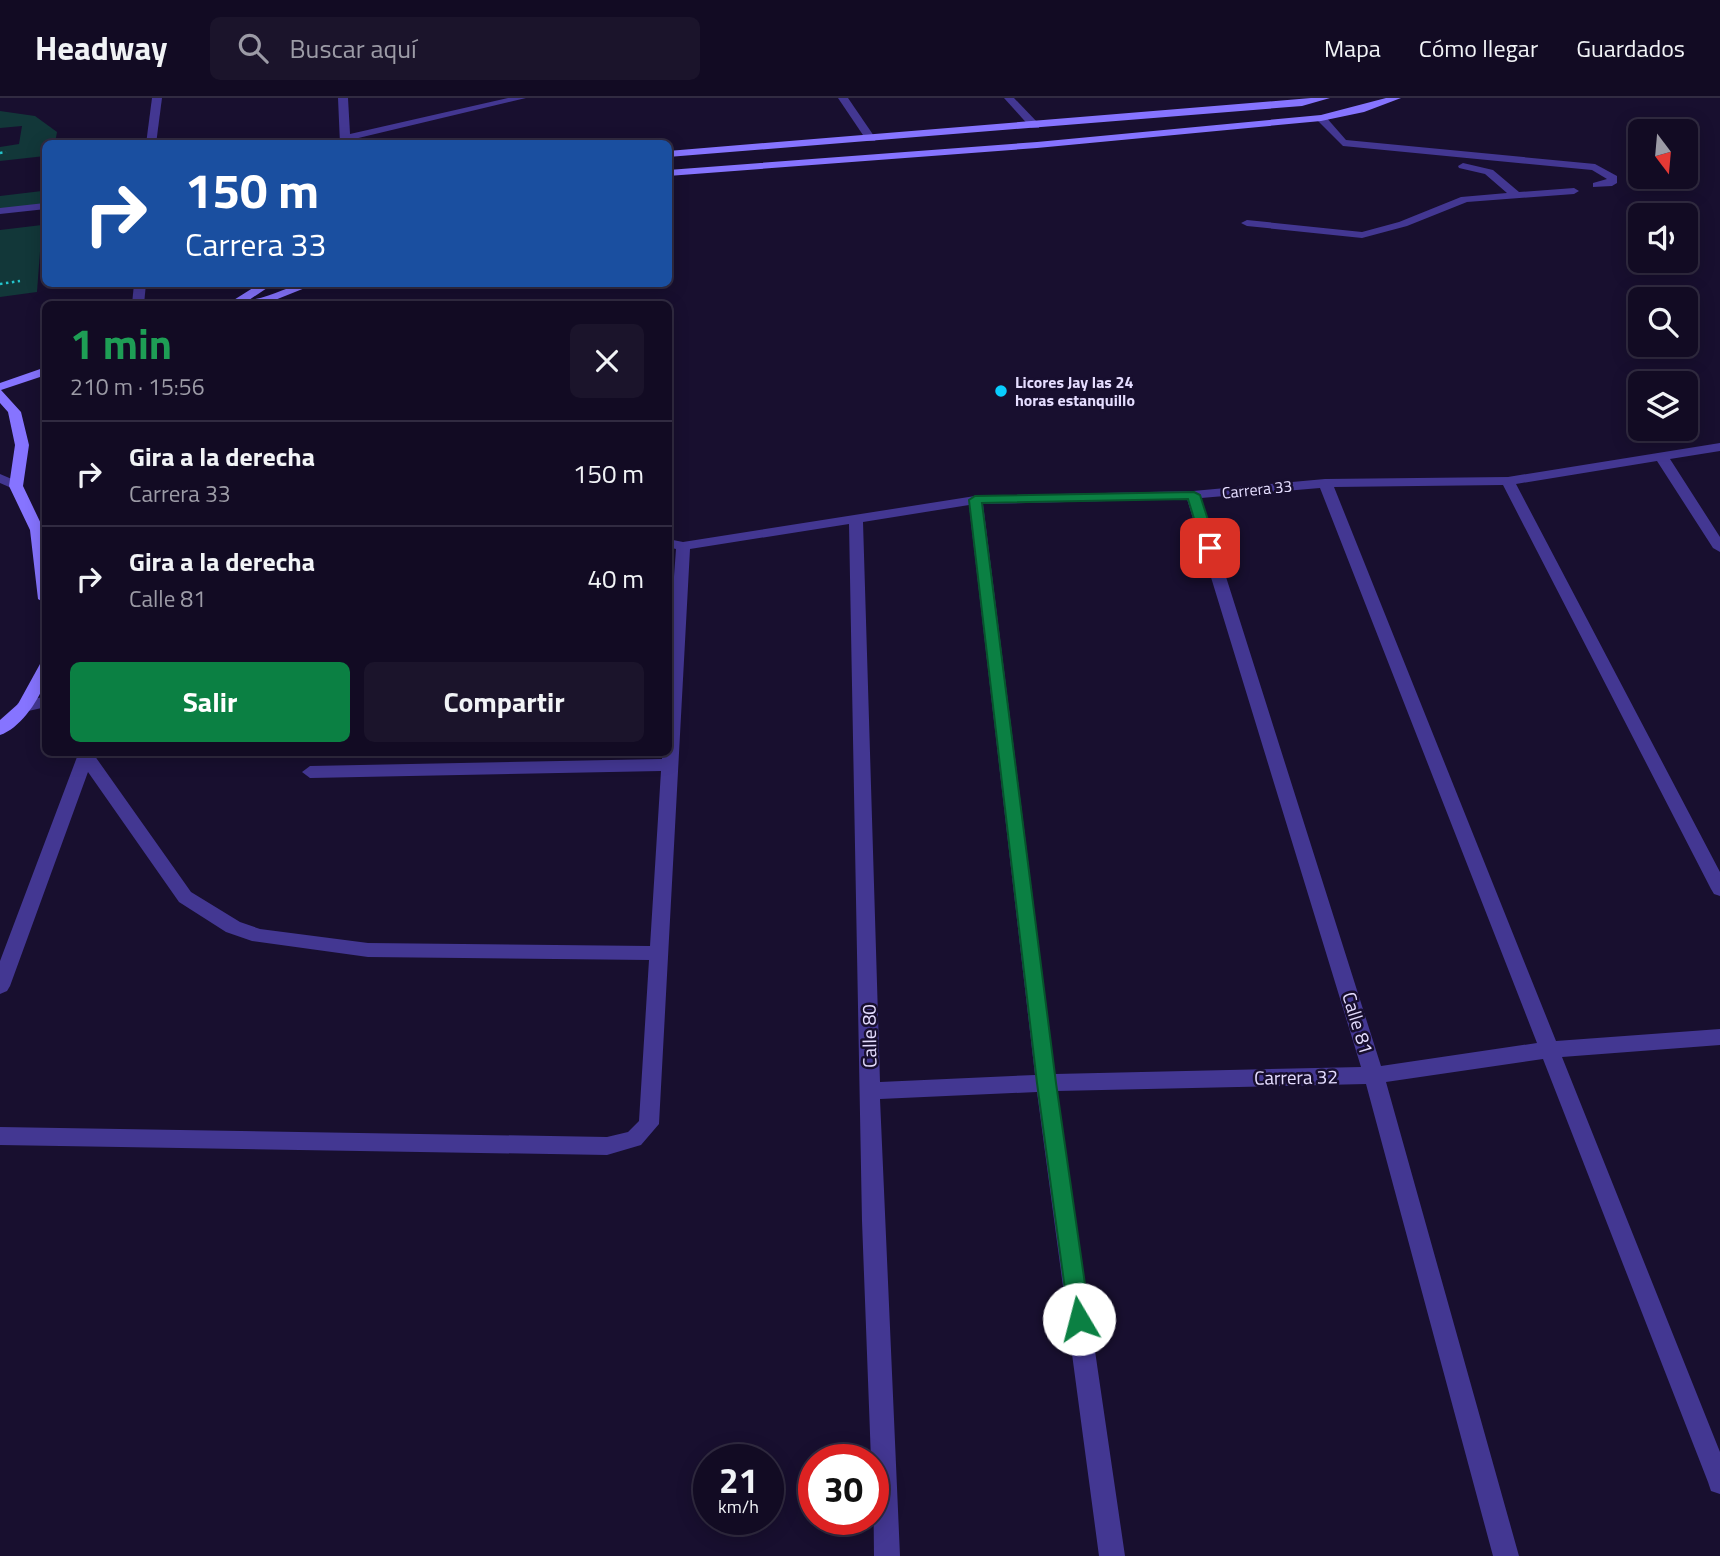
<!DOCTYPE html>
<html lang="es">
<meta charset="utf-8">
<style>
:root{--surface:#120b23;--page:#1b142b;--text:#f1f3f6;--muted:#9c9ba6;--line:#312b41;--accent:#0b8043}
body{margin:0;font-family:"Titillium Web",sans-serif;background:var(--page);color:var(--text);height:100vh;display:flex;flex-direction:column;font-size:26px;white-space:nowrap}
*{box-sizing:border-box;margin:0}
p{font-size:23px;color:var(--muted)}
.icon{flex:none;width:38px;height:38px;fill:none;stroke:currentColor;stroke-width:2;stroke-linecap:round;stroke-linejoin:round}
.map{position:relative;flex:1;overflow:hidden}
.details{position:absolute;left:42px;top:203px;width:630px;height:455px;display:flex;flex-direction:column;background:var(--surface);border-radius:10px;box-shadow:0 4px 18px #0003,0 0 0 2px var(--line)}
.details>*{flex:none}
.banner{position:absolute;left:42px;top:42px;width:630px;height:147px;border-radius:10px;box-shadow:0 4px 18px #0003,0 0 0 2px var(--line);background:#1a4fa0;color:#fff;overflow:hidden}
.needle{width:46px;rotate:164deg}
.tools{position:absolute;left:1628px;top:21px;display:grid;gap:14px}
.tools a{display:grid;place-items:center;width:70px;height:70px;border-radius:10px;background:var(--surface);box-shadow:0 4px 18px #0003,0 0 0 2px var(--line);font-size:35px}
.speed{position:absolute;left:693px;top:1346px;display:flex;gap:14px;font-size:35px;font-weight:700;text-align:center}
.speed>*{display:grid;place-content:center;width:91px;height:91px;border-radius:50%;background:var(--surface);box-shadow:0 4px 18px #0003,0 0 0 2px var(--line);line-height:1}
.speed small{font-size:18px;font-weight:400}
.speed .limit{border:10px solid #d22;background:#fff;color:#111}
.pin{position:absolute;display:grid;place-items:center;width:60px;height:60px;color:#fff;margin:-30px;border-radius:14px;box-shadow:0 4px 10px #0006}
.me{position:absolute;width:77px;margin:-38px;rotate:352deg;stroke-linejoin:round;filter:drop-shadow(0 0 5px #0008)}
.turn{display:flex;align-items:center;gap:24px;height:147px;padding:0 28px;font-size:32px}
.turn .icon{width:91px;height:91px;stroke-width:2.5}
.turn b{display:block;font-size:49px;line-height:60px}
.round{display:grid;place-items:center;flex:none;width:74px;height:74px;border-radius:10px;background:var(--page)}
.summary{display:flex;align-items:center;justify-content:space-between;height:119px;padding:0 28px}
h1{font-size:42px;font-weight:700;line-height:52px;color:#1e9e55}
.button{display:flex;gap:14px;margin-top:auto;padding:14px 28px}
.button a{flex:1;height:80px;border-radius:10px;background:var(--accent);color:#fff;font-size:28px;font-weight:700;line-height:80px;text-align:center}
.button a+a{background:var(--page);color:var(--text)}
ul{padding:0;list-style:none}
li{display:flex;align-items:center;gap:21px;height:105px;padding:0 28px;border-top:2px solid var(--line)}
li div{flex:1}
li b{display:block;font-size:26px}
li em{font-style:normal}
header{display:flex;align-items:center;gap:42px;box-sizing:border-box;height:98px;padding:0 35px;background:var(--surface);border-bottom:2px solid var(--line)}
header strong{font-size:33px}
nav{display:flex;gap:38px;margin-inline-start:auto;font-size:24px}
.search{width:490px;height:63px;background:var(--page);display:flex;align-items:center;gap:18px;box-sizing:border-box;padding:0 24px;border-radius:10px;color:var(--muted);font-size:26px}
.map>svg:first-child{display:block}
.green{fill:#123739}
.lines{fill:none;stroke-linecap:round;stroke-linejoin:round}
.path{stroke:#25c4cb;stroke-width:2.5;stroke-dasharray:2.5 3.5;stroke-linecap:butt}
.lane{fill:#433792;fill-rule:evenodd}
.street{fill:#433792;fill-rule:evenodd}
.secondary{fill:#8674ff;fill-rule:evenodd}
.route{fill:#0b8043;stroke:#07532c;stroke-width:2}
.poi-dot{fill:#09cdff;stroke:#180f2f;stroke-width:2.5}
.labels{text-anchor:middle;stroke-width:5;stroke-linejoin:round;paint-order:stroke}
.far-poi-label{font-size:16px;font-weight:bold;fill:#e5ddff;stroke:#180f2f;text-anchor:start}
.far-street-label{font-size:16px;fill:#e5ddff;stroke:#180f2f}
.street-label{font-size:19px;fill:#e5ddff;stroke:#180f2f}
</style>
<header>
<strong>Headway</strong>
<div class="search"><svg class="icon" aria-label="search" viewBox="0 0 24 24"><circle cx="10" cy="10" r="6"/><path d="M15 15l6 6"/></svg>Buscar aquí</div>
<nav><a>Mapa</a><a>Cómo llegar</a><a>Guardados</a></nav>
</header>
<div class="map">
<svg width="1720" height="1458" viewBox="0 0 1720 1458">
<rect width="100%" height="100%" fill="#180f2f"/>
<!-- green -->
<g class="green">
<path d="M0,13L35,18L57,34L55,45L46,46L45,58L0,63V49L19,46L22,28L0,30Z"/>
<path d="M45,69V108L0,113V98L42,93Z"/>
<path d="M42,127L37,194L0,199V132Z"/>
</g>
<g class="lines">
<!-- path -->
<g class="path">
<path d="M0,55L6,54"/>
<path d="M0,186L20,183"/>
</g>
<!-- lane -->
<g class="lane">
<path d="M338,0H348L350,36L508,0H526L350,42V46H340Z"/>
<path d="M838,0H848L876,41L875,43H867Z"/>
<path d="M1004,0H1014L1039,26V30H1031Z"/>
<path d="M1317,18H1325L1346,42L1595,66L1617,78V85L1612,88L1593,89V85L1607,81L1592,72L1343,48L1317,22Z"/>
<path d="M1463,65L1493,72L1519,94L1574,90L1579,93L1574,96L1467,104L1407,128L1362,140L1247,128L1241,125L1247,122L1362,134L1399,124L1461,99L1507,95L1485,76L1459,70L1458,68Z"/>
</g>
<!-- street -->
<g class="street">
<path d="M152,0H162L156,46H146Z"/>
<path d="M45,105L46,111L0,116V110Z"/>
<path d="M134,186H146L144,206H132Z"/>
<path d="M1720,345V353L1670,361L1720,439V454L1713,450L1657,363L1516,386L1720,774V798L1714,796L1711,791L1503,387L1334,389L1556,943L1720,931V947L1562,959L1720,1354V1396L1711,1393L1708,1384L1543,961L1386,984L1519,1458H1493L1366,986L1057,993L1125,1458H1099L1037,994L880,1001L900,1458H874L873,1362H871L862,1123L849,426L690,451L659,1026L641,1047L607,1057L0,1047V1029L607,1039L628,1034L639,1023L649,862L368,859L252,843L226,834L179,804L88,674L10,888L7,893L0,896V863L77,659L75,654H92L191,794L240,824L260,831L368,845L650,848L661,673L310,680L302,674L310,668L662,661V654H668V561L676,451L668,449V441L683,444L975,398L1193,393L1325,381L1508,379ZM1320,390L1537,945L1381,968L1201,400ZM1187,401L1361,969L1055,976L983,406ZM969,407L1035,977L880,984L863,424Z"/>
<path d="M0,376L21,385L23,388L16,392L0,385Z"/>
<path d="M46,598V609L24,614L16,609L18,605Z"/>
</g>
<!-- secondary -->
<g class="secondary">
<path d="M1311,0H1330L1302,8L668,59V53Z"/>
<path d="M1386,0H1401L1364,14L1321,23L1037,50L668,78V72L1037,44L1321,17Z"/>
<path d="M259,186H273L249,202C272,200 292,184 315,186L265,206L229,205Z"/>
<path d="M46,269V277L1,292L21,314L29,347L23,388L44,432L46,506L38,501L30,432L9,388L15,347L8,314L0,305V285Z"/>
<path d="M46,565C46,572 47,581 44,587C37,605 19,631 0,637V622L18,606L40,566Z"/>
</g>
</g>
<!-- route -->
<path class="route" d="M1194,394L1200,397L1217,450L1215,453L1210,454L1203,450L1188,401L982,405L1056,985L1090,1221L1087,1228L1079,1231L1072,1228L1069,1221L1037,985L969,402L975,398Z"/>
<!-- markers -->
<circle class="poi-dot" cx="1001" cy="293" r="7"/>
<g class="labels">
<!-- far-poi labels -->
<g class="far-poi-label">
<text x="1015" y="290">Licores Jay las 24<tspan x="1015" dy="18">horas estanquillo</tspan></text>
</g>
<!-- far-street labels -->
<g class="far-street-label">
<text transform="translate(1257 391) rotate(-6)" y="6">Carrera 33</text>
</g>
<!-- street labels -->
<g class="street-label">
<text transform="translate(1358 925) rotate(73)" y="7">Calle 81</text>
<text transform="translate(869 938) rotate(-91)" y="7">Calle 80</text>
<text transform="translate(1296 979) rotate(-1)" y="7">Carrera 32</text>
</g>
</g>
</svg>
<div class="tools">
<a><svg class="needle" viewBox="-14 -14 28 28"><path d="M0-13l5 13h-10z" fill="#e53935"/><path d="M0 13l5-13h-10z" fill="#9c9ba6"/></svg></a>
<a><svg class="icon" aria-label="sound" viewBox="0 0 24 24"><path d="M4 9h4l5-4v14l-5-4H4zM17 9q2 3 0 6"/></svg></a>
<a><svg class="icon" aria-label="search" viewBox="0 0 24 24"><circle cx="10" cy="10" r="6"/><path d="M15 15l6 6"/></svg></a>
<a><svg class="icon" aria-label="layers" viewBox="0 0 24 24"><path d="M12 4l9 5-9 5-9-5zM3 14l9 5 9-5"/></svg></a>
</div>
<div class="speed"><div>21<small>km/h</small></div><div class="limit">30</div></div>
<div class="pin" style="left:1210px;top:450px;background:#d93025"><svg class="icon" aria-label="arrive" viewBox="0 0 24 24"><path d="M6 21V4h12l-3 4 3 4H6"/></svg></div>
<svg class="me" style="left:1079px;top:1221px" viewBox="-20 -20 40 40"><circle r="19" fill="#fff"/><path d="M0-13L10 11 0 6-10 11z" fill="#0b8043"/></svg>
<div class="banner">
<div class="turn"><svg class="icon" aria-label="right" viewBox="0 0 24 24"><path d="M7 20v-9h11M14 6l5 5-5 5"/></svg><div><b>150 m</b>Carrera 33</div></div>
</div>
<section class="details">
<div class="summary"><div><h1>1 min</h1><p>210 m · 15:56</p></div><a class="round"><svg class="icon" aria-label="close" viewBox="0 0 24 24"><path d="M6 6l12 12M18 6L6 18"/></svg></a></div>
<ul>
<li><svg class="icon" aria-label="right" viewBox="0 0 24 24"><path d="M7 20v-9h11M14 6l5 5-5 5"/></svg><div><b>Gira a la derecha</b><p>Carrera 33</p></div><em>150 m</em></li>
<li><svg class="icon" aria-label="right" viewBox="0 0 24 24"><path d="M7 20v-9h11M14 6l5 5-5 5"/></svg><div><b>Gira a la derecha</b><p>Calle 81</p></div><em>40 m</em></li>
</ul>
<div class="button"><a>Salir</a><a>Compartir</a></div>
</section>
</div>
